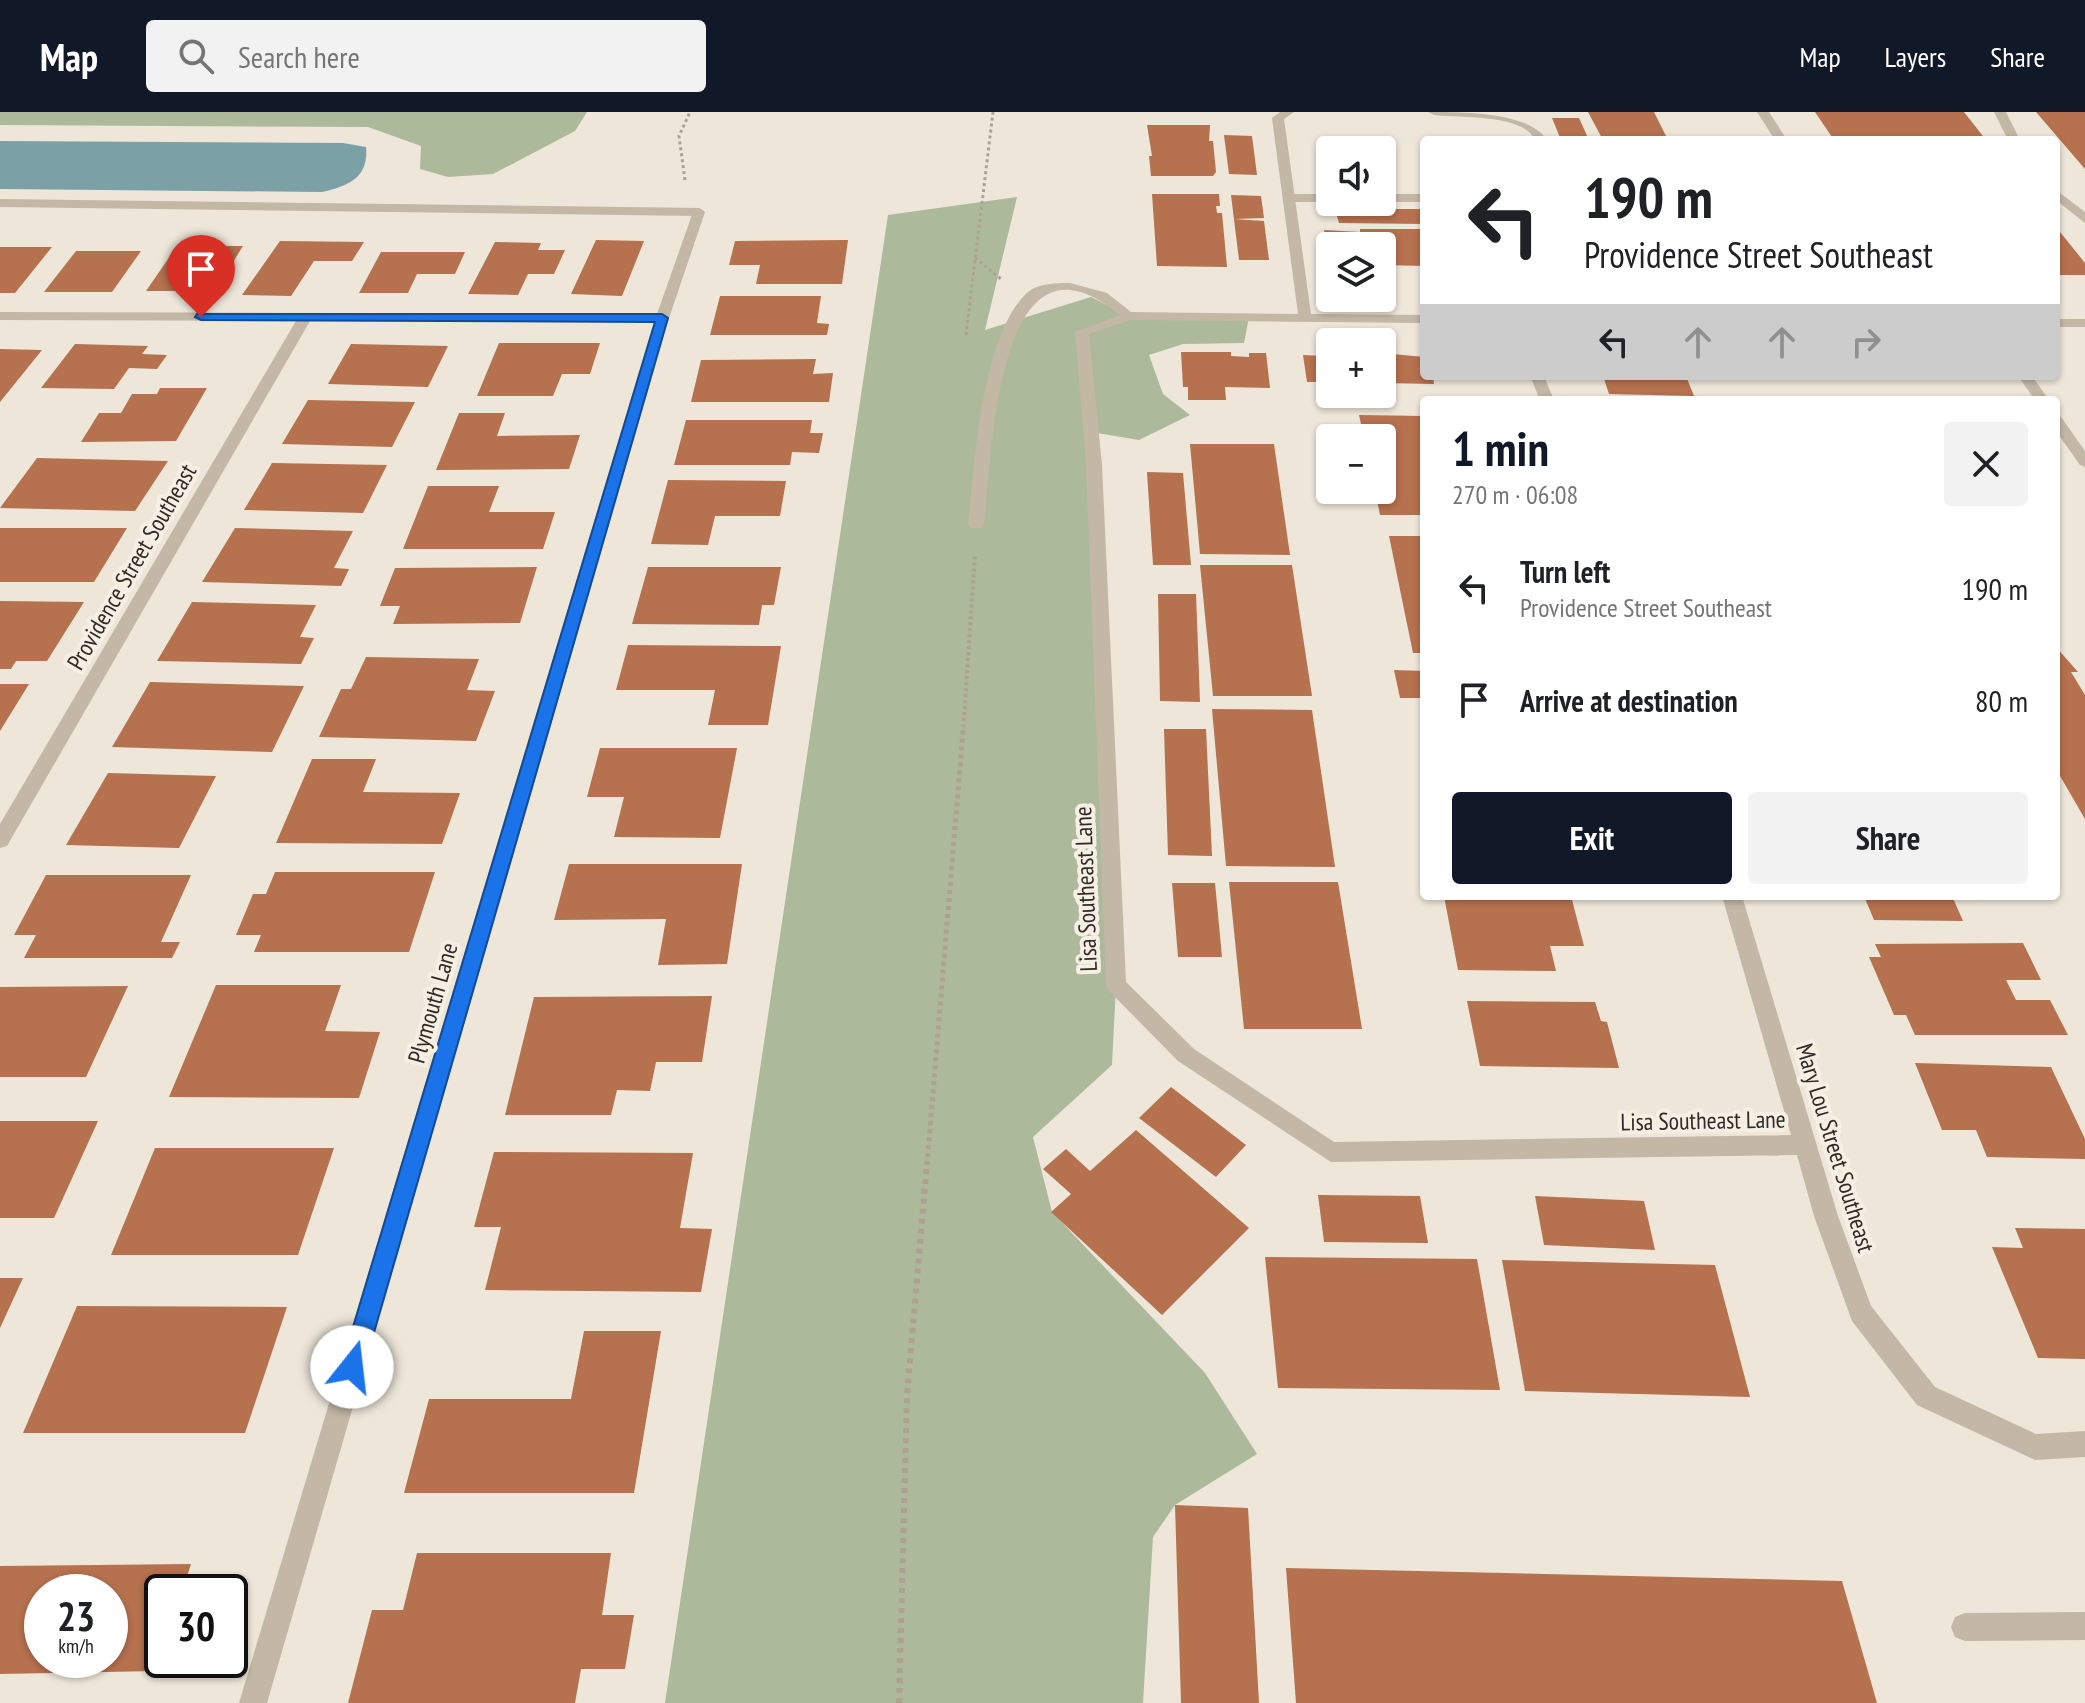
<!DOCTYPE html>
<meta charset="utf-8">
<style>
:root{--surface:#fff;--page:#f2f2f2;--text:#202124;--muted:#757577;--accent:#111827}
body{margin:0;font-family:"PT Sans Narrow",sans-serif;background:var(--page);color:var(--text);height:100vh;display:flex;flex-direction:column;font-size:30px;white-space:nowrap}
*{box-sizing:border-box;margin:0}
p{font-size:26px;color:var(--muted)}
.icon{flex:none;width:44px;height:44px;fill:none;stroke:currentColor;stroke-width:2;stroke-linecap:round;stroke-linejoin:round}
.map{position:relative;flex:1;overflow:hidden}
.drawer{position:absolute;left:1420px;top:284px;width:640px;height:504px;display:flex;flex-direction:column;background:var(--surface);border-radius:8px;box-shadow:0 2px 6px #0004}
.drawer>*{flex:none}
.hud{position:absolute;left:1420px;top:24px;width:640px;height:244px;border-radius:8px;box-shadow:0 2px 6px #0004;background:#fff;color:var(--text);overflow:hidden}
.controls{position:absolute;left:1316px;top:24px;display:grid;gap:16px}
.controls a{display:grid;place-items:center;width:80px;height:80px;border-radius:8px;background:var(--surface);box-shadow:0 2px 6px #0004;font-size:40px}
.speed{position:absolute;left:24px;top:1462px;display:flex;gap:16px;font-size:40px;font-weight:700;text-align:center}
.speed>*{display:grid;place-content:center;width:104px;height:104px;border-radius:50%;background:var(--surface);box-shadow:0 2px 6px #0004;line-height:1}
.speed small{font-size:20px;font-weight:400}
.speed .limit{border:4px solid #111;border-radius:12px;background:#fff;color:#111}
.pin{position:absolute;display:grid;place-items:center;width:68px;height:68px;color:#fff;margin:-82px -34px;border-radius:50% 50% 50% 0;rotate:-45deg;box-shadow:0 0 8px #0007}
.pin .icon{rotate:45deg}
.me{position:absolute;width:88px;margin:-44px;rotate:16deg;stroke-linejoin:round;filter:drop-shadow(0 0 6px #0008)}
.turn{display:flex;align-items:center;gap:28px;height:168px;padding:0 32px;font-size:36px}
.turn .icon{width:104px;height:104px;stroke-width:2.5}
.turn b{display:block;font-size:56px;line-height:68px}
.lanes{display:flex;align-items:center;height:76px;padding:0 32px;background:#0003;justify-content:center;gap:40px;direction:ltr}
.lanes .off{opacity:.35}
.round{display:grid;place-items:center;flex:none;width:84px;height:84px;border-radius:8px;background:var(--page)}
.headline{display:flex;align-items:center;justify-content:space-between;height:136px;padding:0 32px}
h1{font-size:48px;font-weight:700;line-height:60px;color:var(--accent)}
.action{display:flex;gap:16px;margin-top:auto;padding:16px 32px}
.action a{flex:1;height:92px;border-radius:8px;background:var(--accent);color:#fff;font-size:32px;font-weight:700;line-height:92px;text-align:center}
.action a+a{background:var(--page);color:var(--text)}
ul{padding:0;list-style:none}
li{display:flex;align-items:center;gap:24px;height:112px;padding:0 32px}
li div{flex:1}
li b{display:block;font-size:30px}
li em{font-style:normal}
header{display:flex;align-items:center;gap:48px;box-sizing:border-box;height:112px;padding:0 40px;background:var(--accent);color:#fff}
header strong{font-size:38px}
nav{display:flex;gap:44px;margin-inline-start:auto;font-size:28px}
.search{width:560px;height:72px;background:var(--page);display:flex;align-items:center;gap:20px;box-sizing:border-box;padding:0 28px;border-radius:8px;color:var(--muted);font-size:30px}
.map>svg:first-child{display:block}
.green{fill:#acba9b}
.water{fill:#7ba0a6}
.building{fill:#b6714e;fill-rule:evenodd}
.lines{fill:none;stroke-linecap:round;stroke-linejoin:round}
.path-far3{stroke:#afa191;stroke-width:3;stroke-dasharray:3 3;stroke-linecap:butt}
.path-far2{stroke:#afa191;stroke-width:4;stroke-dasharray:3 3;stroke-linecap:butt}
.path-far1{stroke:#afa191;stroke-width:5;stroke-dasharray:4 4;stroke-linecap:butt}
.path{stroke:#afa191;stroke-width:6;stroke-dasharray:5 5;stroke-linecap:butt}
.lane{fill:#c3b7a6;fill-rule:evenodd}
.street{fill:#c3b7a6;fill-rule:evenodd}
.route{fill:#1a73e8;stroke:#114b97;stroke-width:2}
.labels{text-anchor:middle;stroke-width:8;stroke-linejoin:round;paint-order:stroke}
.street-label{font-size:24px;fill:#312a26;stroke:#f6efe4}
</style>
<header>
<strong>Map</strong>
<div class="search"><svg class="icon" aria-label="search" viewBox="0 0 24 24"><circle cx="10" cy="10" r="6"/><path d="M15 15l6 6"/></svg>Search here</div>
<nav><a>Map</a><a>Layers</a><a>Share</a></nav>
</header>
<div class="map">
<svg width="2085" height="1591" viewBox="0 0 2085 1591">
<rect width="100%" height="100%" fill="#ede6d9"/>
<!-- green -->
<g class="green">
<path d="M0,0H587L575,19L493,62L448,65L420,57L421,34L368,15L0,13Z"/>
<path d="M1017,85L985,218L1091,185L1129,204L1249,205L1244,231L1183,232L1149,243L1163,282L1190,303L1139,328L1091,320L1116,873L1112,953L1033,1025L1052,1100L1205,1261L1257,1342L1175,1393L1153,1425L1143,1591H665L888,103Z"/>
</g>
<!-- water -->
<path class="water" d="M0,29L343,31L366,35C369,65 349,74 322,80L0,77Z"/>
<!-- building -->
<g class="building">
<path d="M1588,0H1654L1668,28H1603Z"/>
<path d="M1815,0H1964L1986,28H1834Z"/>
<path d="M2036,0H2085V57Z"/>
<path d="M1552,6H1579L1589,28H1561Z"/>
<path d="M1147,13H1210L1209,29H1213L1216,60L1213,64H1151L1149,44H1152Z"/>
<path d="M1224,23L1252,24L1257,63L1229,62Z"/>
<path d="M1152,82H1219L1220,94H1216L1217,101H1222L1227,155L1157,154Z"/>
<path d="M1231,83L1261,84L1264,106L1234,107L1264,109L1269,148H1239Z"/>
<path d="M1335,97H1422L1424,112L1339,111Z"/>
<path d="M2056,115L2085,151V163H2056Z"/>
<path d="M1360,117H1424V154L1382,153V134H1330L1329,143L1324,118L1360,120Z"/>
<path d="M596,128L644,129L622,184L571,182Z"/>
<path d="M848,128L842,172H756L760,153H729L735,129Z"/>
<path d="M280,129L364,130L352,149H314L291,184L242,183Z"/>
<path d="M495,130L541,131L538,138H565L554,162H528L518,183L468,182Z"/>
<path d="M177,134H243L215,179H146Z"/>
<path d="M0,135H52L15,181H0Z"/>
<path d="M76,139H141L112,180H44Z"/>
<path d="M381,140H465L455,162H417L408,181H359Z"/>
<path d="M720,184H821L817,211L829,212L827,223H710Z"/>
<path d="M499,231H600L590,262H562L553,284H477Z"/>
<path d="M75,232L148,234L142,242L167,243L157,257L129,256L114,277L41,276Z"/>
<path d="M351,232L448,234L428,275L328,272Z"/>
<path d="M0,237L42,238L0,290Z"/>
<path d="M1181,240H1231V244L1249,245V241H1266L1270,276L1225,275L1226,288H1188V275H1183Z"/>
<path d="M1325,240H1330V270H1307L1303,243L1326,244Z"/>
<path d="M1382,241L1424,245V264H1433L1434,272L1382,271Z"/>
<path d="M816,247L813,262L833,261L829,290H691L701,248Z"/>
<path d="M1603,264H1686L1694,284L1609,282Z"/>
<path d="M1796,264H1871L1873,267H1796Z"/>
<path d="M160,276H207L176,329L81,330L99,301H121L132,282H157Z"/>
<path d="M308,288L415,290L392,335L282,332Z"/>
<path d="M459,301H505L497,324L580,323L569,357L436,358Z"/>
<path d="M1359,303L1424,304V403H1380L1375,378H1382V326H1364Z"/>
<path d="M686,308H812L810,321H823L819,341L792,340L790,353H674Z"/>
<path d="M1190,332H1274L1290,443L1200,442Z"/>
<path d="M37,346L168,349L135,399L0,396Z"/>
<path d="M272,351L387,353L363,401L244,398Z"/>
<path d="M1147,360L1183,361L1191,453H1153Z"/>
<path d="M668,368L786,369L780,404H715L708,433L651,432Z"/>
<path d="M428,374H499L489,400H555L543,437H403Z"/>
<path d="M0,416H127L94,470H0Z"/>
<path d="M235,416L353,419L334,456L349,457L341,474L202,470Z"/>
<path d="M1389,424H1424V541H1413Z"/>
<path d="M1200,453H1292L1312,584H1213Z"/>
<path d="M537,455L520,511L393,512L400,494H380L395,456Z"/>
<path d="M648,455H781L774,493H762L759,513L632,512Z"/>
<path d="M1158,482H1196L1200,590L1160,589Z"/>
<path d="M0,489L84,490L47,549H16L11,557H0Z"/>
<path d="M192,490L316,493L300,525L314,526L301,552L157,549Z"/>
<path d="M628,533L781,534L768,613H708L715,578H616Z"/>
<path d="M2056,535L2078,560H2071L2085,583V707L2056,657Z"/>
<path d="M366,545L479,547L467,578L495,579L476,629L319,625L341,577H351Z"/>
<path d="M1394,558L1424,559V586H1400Z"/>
<path d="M150,570L304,574L272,640L112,635Z"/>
<path d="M0,572H29L0,619Z"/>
<path d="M1212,597L1312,598L1335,755L1226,754Z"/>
<path d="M1164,617H1206L1212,744L1168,743Z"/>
<path d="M600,636H737L720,726L614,725L624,685H587Z"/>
<path d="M312,647H376L363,680L460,681L442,732L276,731Z"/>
<path d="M108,661L216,664L179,736L66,733Z"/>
<path d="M569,752H742L727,852L658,853L666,807L554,808Z"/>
<path d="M275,760H435L409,840H254L261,823H236L253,782H266Z"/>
<path d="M46,763H191L161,830H180L172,846H24L36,823H14Z"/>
<path d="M1229,770H1338L1362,917H1244Z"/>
<path d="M1172,771H1215L1222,845H1178Z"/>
<path d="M1444,784H1571L1584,834H1550L1556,859L1458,858Z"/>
<path d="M1864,784H1952L1963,809L1874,808Z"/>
<path d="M2023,831L2041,868H2006L2016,888H2050L2068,923H1915L1906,903H1894L1869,845H1881L1875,832Z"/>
<path d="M216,873H341L325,919L380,920L359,986L169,985Z"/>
<path d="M128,874L86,965H0V875Z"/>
<path d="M712,884L702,950H656L650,979L617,978L611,1003H505L534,885Z"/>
<path d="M1467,889L1595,890L1601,909L1607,910L1619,956L1480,954Z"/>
<path d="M1915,951L2051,955L2085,1027V1047L1987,1045L1976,1018H1942Z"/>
<path d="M1171,975L1246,1033L1216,1065L1139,1006Z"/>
<path d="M0,1009H98L54,1106H0Z"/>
<path d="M1136,1018L1249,1116L1162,1203L1051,1100L1071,1082L1043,1057L1066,1037L1090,1059Z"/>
<path d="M155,1036H334L298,1143H111Z"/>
<path d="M494,1040L693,1041L680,1116L712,1117L701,1180L485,1178L501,1115H474Z"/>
<path d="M1318,1083L1420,1084L1428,1131L1324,1130Z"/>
<path d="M1535,1084L1644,1089L1655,1138L1544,1133Z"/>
<path d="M2015,1116L2085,1117V1247L2038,1246L1992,1135L2023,1136Z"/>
<path d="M1265,1145L1477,1147L1500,1278L1278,1276Z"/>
<path d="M1502,1148L1715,1153L1750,1285L1525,1279Z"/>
<path d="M0,1166H23L0,1216Z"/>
<path d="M77,1194L287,1195L245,1321H23Z"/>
<path d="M584,1219H661L634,1381H404L429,1287H571Z"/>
<path d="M1175,1393L1248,1396L1259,1591H1181Z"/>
<path d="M417,1441H611L602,1503H634L625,1557H581L575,1591H348L372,1498H403Z"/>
<path d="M191,1452L182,1480H162V1544L157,1559L0,1562V1454ZM42,1480H110V1548H42Z"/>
<path d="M1286,1456L1842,1469L1877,1591H1296Z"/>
</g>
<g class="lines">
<!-- path-far3 -->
<g class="path-far3">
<path d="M685,68L679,24L690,0"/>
<path d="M975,146L1001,167"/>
<path d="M966,223L993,0"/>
</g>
<!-- path-far2 -->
<path class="path-far2" d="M963,621L975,443"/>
<!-- path-far1 -->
<path class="path-far1" d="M927,1053L963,619"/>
<!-- path -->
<path class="path" d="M899,1591L907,1283L927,1051"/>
<!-- lane -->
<g class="lane">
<path d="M1757,0H1769L1787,28H1775Z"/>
<path d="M1994,0H2006L2020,28H2008Z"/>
<path d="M2056,78L2085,100V111L2056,88Z"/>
<path d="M1330,82V90H1289L1283,86L1289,82Z"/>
<rect x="1382" y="82" width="42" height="8"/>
<path d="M0,87L699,96L705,100L699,104L0,95Z"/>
<path d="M1070,171L1107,181L1136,204L1124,207C997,94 992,341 984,412L982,416H970L968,412C975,351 981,222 1028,180C1039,171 1057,171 1070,171Z"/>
<path d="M2085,1500V1528L1965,1529L1955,1525L1951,1515L1955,1505L1965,1501Z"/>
</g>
<!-- street -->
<g class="street">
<path d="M1280,0H1294L1284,7L1311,202L1424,203V211L1130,208L1089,222L1102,353L1126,870L1194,937L1334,1030L1791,1023L1722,784H1742L1838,1104L1871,1194L1935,1275L2036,1322L2085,1319V1345L2035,1348L1917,1293L1852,1209L1814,1104L1797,1043L1331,1050L1178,949L1109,879L1106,873L1086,353L1075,220L1129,200L1298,202L1272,6Z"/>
<path d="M1428,0C1464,0 1529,0 1547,28H1535C1524,2 1460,6 1434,3Z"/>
<path d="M699,96L705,100L669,206L267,1591H239L654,210L310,209L7,734L0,736V712L296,209L0,208V200L657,202L693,100Z"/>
<rect x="2056" y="207" width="29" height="8"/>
<path d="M1530,264H1544L1554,288H1540Z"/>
<path d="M2018,264H2032L2049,288H2035Z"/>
<path d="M2056,304L2061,305L2085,339V355L2080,353L2056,319Z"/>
</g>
</g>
<!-- route -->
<path class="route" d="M197,202H662L668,206L364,1255L360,1263L352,1266L344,1263L341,1255L655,210L201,208L195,205Z"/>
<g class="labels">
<!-- street labels -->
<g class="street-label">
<text transform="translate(132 455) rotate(-60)" y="8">Providence Street Southeast</text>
<text transform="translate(1086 777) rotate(-92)" y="8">Lisa Southeast Lane</text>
<text transform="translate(433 891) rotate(-74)" y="8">Plymouth Lane</text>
<text transform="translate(1703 1009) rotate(-1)" y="8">Lisa Southeast Lane</text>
<text transform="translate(1835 1036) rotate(73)" y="8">Mary Lou Street Southeast</text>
</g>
</g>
</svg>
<div class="controls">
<a><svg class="icon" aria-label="sound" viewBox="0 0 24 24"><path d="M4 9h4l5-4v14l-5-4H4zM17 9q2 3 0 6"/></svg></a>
<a><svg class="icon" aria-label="layers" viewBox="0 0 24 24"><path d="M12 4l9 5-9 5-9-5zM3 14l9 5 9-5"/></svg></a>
<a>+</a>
<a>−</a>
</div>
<div class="speed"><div>23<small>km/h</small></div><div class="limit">30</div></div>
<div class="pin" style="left:201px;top:205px;background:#d93025"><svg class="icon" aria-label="arrive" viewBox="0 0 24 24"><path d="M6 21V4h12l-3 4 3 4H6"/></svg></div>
<svg class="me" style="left:352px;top:1255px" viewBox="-20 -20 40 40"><circle r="19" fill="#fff"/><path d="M0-13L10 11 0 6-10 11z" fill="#1a73e8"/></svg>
<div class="hud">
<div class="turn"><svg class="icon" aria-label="left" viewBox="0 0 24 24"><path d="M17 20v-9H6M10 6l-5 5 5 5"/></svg><div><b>190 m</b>Providence Street Southeast</div></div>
<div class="lanes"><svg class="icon" aria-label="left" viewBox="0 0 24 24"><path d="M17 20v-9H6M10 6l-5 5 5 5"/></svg><svg class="icon off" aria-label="ahead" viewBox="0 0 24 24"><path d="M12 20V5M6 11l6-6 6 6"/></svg><svg class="icon off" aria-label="ahead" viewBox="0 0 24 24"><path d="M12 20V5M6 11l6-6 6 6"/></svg><svg class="icon off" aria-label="right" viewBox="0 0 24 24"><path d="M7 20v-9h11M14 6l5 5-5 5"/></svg></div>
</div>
<section class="drawer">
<div class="headline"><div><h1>1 min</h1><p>270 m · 06:08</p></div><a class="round"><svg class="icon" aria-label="close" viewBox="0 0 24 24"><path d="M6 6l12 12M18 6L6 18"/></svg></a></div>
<ul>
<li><svg class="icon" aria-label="left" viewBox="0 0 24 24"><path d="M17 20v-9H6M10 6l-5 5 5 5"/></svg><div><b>Turn left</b><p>Providence Street Southeast</p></div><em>190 m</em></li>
<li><svg class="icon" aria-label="arrive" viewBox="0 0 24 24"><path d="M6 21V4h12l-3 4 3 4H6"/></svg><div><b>Arrive at destination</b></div><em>80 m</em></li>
</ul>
<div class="action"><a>Exit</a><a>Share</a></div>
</section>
</div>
